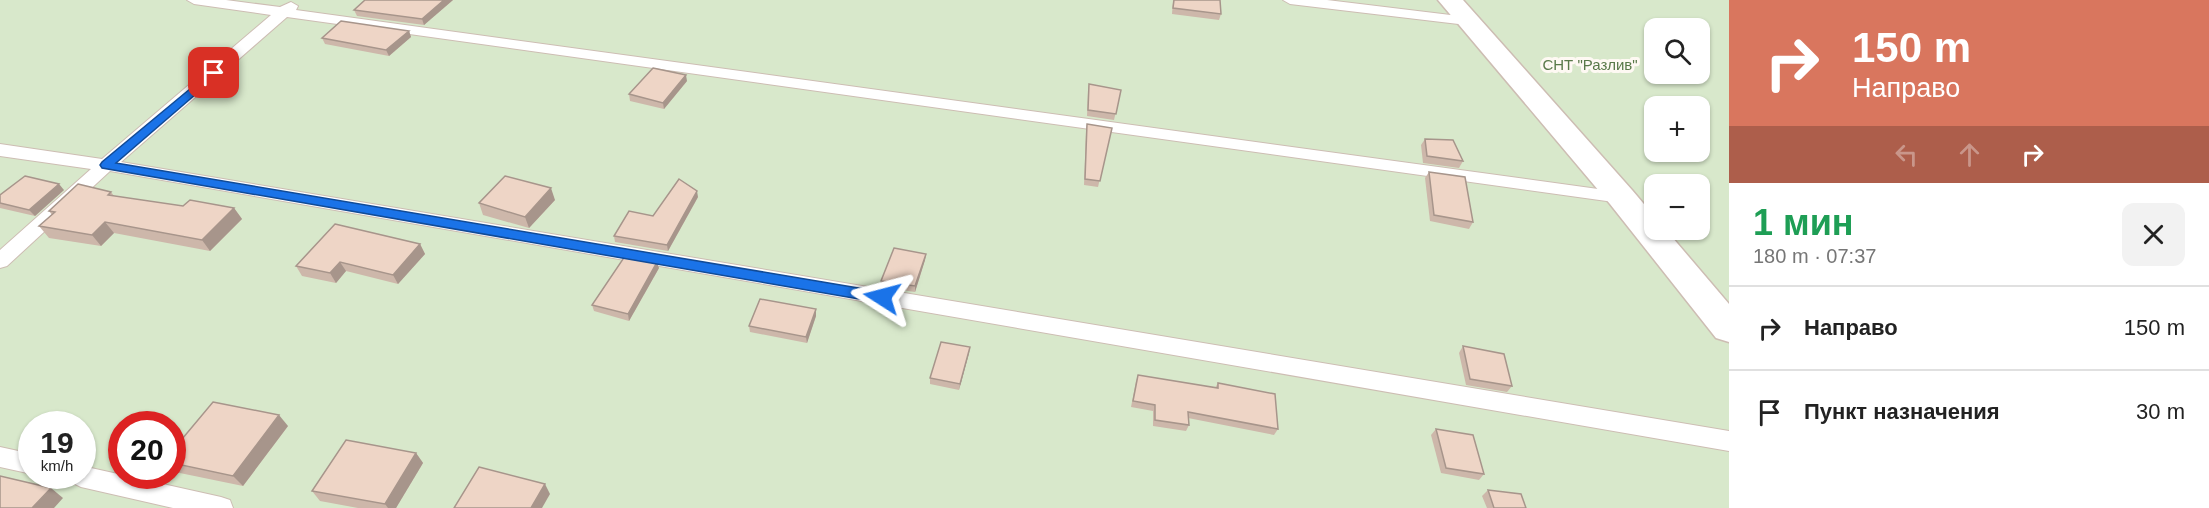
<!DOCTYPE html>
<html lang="ru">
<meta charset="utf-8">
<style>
:root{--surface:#fff;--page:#f2f2f2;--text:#222;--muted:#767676;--line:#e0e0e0}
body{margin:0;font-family:Helvetica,sans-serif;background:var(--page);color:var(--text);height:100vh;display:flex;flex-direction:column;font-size:22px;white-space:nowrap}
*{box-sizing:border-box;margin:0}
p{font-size:20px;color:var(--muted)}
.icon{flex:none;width:33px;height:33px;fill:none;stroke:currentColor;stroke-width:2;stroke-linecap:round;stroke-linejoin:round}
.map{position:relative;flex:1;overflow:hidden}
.panel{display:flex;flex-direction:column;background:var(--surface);width:480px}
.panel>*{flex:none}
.hud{background:#d9765e;color:#fff;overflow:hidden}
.tools{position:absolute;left:1644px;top:18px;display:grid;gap:12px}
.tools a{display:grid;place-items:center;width:66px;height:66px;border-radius:12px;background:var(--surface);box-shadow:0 2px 4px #0004;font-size:30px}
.speed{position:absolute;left:18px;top:411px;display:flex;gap:12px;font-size:30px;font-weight:700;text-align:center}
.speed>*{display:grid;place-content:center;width:78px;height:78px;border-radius:50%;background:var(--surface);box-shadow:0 2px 4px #0004;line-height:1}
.speed small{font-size:15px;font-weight:400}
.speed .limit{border:9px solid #d22;background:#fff;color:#111}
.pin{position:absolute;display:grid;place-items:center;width:51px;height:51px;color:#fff;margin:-26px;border-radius:12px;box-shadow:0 3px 9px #0006}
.me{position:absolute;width:66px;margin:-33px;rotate:279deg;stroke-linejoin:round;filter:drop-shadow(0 0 4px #0008)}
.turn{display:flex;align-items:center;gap:21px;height:126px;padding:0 24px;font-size:27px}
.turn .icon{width:78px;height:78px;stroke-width:2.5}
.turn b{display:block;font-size:42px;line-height:51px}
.lanes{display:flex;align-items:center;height:57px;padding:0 24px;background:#0003;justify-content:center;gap:30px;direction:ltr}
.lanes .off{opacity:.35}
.round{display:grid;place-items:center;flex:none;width:63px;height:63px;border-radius:12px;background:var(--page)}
.headline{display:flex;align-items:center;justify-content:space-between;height:102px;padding:0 24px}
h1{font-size:36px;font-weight:800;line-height:45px;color:#1e9e55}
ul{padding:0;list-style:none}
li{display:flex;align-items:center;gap:18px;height:84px;padding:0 24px;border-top:2px solid var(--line)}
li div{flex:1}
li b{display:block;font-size:22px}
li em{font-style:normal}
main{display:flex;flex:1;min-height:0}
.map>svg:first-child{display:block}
.green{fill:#d8e8cb;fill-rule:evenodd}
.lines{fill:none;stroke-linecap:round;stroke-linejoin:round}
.service-casing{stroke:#cdbdb3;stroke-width:2}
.minor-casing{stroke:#cdbdb3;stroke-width:3}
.service{fill:#fff;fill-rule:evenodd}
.minor{fill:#fff;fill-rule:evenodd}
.wall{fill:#cdb7aa}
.shaded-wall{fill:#a7958b}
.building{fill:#eed5c6;stroke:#a7958b;stroke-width:1.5}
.route{fill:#1a73e8;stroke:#114b97;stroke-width:1.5}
.labels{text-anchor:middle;stroke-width:6;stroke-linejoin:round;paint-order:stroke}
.park-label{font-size:15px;fill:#597949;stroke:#fef9f3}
</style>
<main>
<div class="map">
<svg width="1729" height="508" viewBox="0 0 1729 508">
<rect width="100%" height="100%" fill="#fbf5ec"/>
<!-- green -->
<path class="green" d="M0,0H1729V508H0ZM1654,28H1700V74H1654ZM1654,106H1700V152H1654ZM1654,184H1700V230H1654ZM32,424H82V476H32ZM122,424H172V476H122Z"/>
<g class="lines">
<defs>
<g id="service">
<path d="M187,0H226L280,7L291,2L298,6L296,10L1627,193L1630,197L1627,201L1621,203L287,17L121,162L1729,431V451L110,171L7,266L0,268V250L91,169L0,156V144L102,159L271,15L194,4Z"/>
<path d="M1283,0H1327L1467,17L1474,21L1467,25L1290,4Z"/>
<path d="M0,447L32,454V474L0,467Z"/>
<path d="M82,466L221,497L230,500L233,508H173L81,487L73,483L69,476H82Z"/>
</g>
<path id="minor" d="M1438,0H1463L1632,190L1654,216V230H1666L1729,304V342L1716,338L1610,204Z"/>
</defs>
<!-- service casing -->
<use href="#service" class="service-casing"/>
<!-- minor casing -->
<use href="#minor" class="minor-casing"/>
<!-- service -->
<use href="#service" class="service"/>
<!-- minor -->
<use href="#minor" class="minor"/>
</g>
<!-- wall -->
<g class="wall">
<path d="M453,0L424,25L357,16L354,10Z"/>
<path d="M1173,0H1220L1221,14L1219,20L1172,14Z"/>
<path d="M409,31L411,37L389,56L325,44L322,38Z"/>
<path d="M687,81L664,109L630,101L629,94Z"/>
<path d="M1089,84L1121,90L1114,120L1087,116L1088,91Z"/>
<path d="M1087,124L1112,128L1098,187L1084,185L1086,131Z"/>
<path d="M1425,139L1463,161L1459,168L1423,163L1421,145Z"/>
<path d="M1429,172L1473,222L1469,229L1430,221L1425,178Z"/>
<path d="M64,190L35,216L0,208V195Z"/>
<path d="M111,192L114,196L183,206L234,208L242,219L210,251L114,233L101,246L49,238L39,226L52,215L49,211Z"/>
<path d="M698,197L668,251L615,242L614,236L653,216Z"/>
<path d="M555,200L529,228L483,215L479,203Z"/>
<path d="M420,244L425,254L398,284L346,271L336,283L302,276L296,266Z"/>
<path d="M926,254L925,260L915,292L881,287V281Z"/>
<path d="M659,268L629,321L594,311L592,305Z"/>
<path d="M816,316L807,343L750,332L749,326Z"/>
<path d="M1463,346L1512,386L1507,392L1466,385L1459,353Z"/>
<path d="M969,353L959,390L930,384V378Z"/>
<path d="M1138,375L1215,388L1218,383L1278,429L1274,435L1188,418L1189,425L1186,431L1153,426V411L1131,407L1136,381Z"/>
<path d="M288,426L243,486L175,472L172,469V451Z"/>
<path d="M1436,429L1484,474L1479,480L1441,473L1431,435Z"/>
<path d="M416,453L423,463L396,508H358L320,501L312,491Z"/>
<path d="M1488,490L1526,508H1487L1482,496Z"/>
</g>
<!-- shaded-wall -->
<g class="shaded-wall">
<path d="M444,0H453L424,25L422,19Z"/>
<path d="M409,31L411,37L389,56L386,50Z"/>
<path d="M686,75L687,81L664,109L663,103Z"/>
<path d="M59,184L64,190L35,216L29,210Z"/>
<path d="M551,188L555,200L529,228L525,217Z"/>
<path d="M697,191L698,197L668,251L667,245Z"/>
<path d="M234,208L242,219L210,251L202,240Z"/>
<path d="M105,222L114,233L101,246L92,235Z"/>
<path d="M420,244L425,254L398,284L393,275Z"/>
<path d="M926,254L925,260L915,292V286Z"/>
<path d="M340,262L346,271L336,283L330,273Z"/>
<path d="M657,262L659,268L629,321L628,314Z"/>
<path d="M816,309V316L807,343L806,337Z"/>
<path d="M970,347L969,353L959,390L960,384Z"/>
<path d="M279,415L288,426L243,486L233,476Z"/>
<path d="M416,453L423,463L396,508H388L385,504Z"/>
<path d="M545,484L550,494L542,508H531Z"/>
<path d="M51,488L63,498L54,508H32Z"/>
</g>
<!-- building -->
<g class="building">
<path d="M365,0H444L422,19L354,10Z"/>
<path d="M1174,0H1220L1221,14L1173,8Z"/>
<path d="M341,21L409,31L386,50L322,38Z"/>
<path d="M653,68L686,75L663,103L629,94Z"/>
<path d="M1089,84L1121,90L1116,114L1088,110Z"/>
<path d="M1087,124L1112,128L1100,181L1085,179Z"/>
<path d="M1425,139L1453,140L1463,161L1427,156Z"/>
<path d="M1429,172L1465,177L1473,222L1434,215Z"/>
<path d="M25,176L59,184L29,210L0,203V195Z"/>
<path d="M505,176L551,188L525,217L479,203Z"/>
<path d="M679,179L697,191L667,245L614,236L629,211L653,216Z"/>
<path d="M78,184L111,192L108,195L183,206L190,200L234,208L202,240L105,222L92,235L39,226L55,212L49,211Z"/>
<path d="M335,224L420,244L393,275L340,262L330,273L296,266Z"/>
<path d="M894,248L926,254L915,286L881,281Z"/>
<path d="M625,256L657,262L628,314L592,305Z"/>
<path d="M760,299L816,309L806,337L749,326Z"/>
<path d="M941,342L970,347L960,384L930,378Z"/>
<path d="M1463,346L1504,354L1512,386L1470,379Z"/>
<path d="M1138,375L1218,388V383L1275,394L1278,429L1188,412L1189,425L1155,420V405L1133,401Z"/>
<path d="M213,402L279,415L233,476L172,463V451Z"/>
<path d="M1436,429L1473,435L1484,474L1446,468Z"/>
<path d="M346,440L416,453L385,504L312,491Z"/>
<path d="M479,467L545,484L531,508H454Z"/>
<path d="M0,476L51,488L32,508H0Z"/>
<path d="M1488,490L1521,494L1526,508H1494Z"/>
</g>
<!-- route -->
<path class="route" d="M214,69L218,70V75L116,163L882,292L889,297L882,303L102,168L100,165L102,162Z"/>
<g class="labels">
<!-- park labels -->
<g class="park-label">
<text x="1590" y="70">СНТ "Разлив"</text>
</g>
</g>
</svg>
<div class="tools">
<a><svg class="icon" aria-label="search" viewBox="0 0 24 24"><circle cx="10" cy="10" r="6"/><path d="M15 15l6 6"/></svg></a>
<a>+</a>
<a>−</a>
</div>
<div class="speed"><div>19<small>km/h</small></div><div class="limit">20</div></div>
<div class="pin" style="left:214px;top:73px;background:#d93025"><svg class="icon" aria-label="arrive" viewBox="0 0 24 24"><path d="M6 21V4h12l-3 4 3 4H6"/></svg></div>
<svg class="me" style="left:882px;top:297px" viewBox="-20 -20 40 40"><path d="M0-17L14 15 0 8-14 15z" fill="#1a73e8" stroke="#fff" stroke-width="4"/></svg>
</div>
<section class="panel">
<div class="hud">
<div class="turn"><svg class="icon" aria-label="right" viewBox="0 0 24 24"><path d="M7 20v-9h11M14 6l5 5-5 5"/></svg><div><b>150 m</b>Направо</div></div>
<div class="lanes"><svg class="icon off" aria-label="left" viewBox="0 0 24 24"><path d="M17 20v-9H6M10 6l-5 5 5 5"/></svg><svg class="icon off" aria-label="ahead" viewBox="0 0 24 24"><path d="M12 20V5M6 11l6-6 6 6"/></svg><svg class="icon" aria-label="right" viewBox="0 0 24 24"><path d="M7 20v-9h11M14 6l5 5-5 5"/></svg></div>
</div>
<div class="headline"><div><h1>1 мин</h1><p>180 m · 07:37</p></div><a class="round"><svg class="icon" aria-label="close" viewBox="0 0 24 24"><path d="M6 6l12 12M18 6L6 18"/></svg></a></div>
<ul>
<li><svg class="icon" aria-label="right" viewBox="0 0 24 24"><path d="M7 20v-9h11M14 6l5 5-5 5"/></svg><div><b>Направо</b></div><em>150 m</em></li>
<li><svg class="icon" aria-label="arrive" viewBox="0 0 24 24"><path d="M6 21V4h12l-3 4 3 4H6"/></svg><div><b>Пункт назначения</b></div><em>30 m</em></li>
</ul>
</section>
</main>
